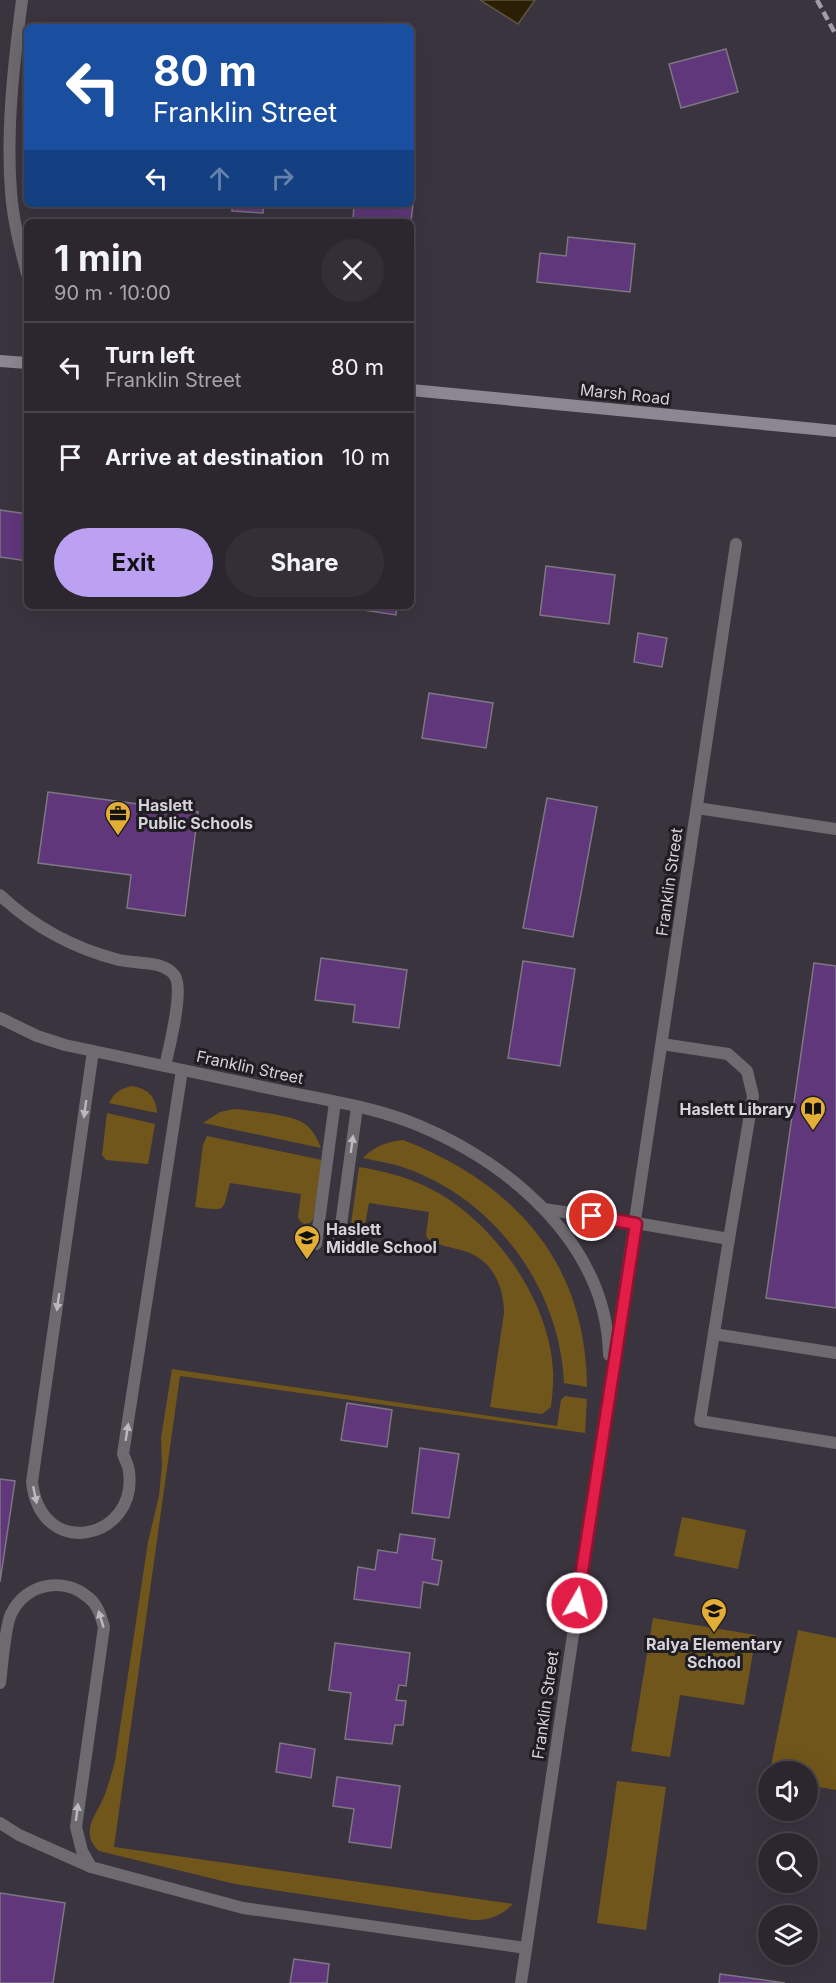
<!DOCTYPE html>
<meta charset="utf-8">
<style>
:root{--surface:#2c272f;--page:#342f37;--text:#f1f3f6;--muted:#a6a5aa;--line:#48444b;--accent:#bca0f2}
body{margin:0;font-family:Inter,sans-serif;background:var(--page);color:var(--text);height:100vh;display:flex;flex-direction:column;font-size:22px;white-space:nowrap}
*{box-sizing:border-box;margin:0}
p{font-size:20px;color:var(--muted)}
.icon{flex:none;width:33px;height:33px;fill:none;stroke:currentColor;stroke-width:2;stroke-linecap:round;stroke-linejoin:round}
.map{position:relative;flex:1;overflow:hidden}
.panel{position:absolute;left:24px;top:219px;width:390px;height:390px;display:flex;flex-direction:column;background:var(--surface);border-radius:9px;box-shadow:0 6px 24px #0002,0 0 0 2px var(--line)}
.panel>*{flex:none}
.hud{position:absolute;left:24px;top:24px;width:390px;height:183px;border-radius:9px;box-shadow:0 6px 24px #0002,0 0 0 2px var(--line);background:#1a4fa0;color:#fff;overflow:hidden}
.fabs{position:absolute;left:758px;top:1761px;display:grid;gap:12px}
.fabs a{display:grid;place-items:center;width:60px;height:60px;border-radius:50%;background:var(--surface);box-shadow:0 6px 24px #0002,0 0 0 2px var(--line);font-size:30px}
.pin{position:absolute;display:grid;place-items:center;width:51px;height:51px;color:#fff;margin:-26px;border:3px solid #fff;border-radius:50%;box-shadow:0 2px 6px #0007}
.me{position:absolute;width:66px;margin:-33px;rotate:8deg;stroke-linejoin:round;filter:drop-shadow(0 0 4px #0008)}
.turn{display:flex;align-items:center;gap:21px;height:126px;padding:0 30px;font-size:27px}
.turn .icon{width:78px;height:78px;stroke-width:2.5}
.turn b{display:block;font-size:42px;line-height:51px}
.lanes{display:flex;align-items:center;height:57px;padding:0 30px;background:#0003;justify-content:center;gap:30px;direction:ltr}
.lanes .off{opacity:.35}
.round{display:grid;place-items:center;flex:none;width:63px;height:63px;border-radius:32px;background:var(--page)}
.overview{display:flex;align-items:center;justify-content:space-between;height:102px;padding:0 30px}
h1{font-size:36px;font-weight:700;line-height:45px}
.button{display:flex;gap:12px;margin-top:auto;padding:12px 30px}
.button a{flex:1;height:69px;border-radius:36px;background:var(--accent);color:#111;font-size:24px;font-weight:700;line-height:69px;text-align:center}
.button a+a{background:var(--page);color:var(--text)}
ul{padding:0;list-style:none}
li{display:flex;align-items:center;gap:18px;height:90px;padding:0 30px;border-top:2px solid var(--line)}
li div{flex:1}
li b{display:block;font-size:22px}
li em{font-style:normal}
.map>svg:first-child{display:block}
.green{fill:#71561b}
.water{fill:#2c2004;stroke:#5f5544;stroke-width:1.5}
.building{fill:#60377b;stroke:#7d7683;stroke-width:1.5}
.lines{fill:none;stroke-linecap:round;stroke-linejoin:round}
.service{stroke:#6d6a70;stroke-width:12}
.minor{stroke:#6d6a70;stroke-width:12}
.secondary{stroke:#8c8790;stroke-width:12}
.rail{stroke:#a19ca5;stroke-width:4.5;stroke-dasharray:9 4.5;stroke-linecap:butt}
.oneway{fill:#bcb8bf}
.route-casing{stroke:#92132f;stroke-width:15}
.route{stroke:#e11d48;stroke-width:10}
.labels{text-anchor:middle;stroke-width:6;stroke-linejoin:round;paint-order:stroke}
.street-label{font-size:16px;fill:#d6d2d9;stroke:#1f1d22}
.poi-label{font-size:16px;font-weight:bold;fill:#d6d2d9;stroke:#1f1d22;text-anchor:start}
</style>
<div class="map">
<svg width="836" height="1983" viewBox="0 0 836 1983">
<rect width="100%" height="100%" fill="#3a343f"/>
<!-- green -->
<g class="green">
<path d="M131,1086C147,1088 156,1096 157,1113L109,1103C114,1093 120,1089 131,1086Z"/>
<path d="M234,1109C247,1110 260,1112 273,1114C299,1119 311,1121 321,1148L203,1123L220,1112Z"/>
<path d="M107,1113L155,1124L148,1164L106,1160L102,1155Z"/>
<path d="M207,1136L322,1160L313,1219L310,1223L304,1224L300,1221L298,1217L301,1194L230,1183C222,1212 228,1211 195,1207L203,1145Z"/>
<path d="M403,1140C516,1184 586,1263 587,1387L564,1383C560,1289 496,1201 408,1169C393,1163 377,1161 363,1158C375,1146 386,1142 403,1140Z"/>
<path d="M359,1167C384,1171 407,1177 429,1188C492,1219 550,1300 553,1371C554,1383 552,1395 551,1407L542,1414L490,1407L504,1313C504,1286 492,1259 464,1251C452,1247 438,1246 428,1239L426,1235L429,1212L369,1203L365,1225L359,1230H355L351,1224Z"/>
<path d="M172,1369L557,1426L561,1400L565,1396L587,1399L585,1433L180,1376L114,1847L513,1904C501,1916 488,1921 472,1920L235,1884L99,1851C78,1831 98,1814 105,1794C109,1783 112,1772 115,1761L148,1542L159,1496L162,1465L161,1438Z"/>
<path d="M682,1517L746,1530L738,1569L674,1556Z"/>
<path d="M653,1618L756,1635L744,1705L680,1695L670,1757L631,1751Z"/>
<path d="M798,1630L836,1638V1790L807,1785V1772L770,1771Z"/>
<path d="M617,1781L666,1787L646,1930L597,1923Z"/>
</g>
<!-- water -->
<path class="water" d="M480,0H535L518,24Z"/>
<!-- building -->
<g class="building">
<path d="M726,49L738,92L681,108L669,64Z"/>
<path d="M411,186H415L411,222H378L353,219L354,204H411Z"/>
<path d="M232,204H263V213L232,211Z"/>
<path d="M568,237L635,244L630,292L537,282L540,253L566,256Z"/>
<path d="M0,510L27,514V561L0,557Z"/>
<path d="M546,566L615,575L609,624L540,615Z"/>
<path d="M336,606H397L396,615Z"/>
<path d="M638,633L667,638L662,667L634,662Z"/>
<path d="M429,693L493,703L486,748L422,738Z"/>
<path d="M48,792L198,812L185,916L127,908L131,875L38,863Z"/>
<path d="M547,798L597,807L573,937L523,928Z"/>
<path d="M321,958L407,970L399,1028L353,1022L355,1005L315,1000Z"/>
<path d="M523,961L575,969L560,1066L508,1058Z"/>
<path d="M814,963L836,966V1308L766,1298Z"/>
<path d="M347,1403L392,1410L387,1447L341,1440Z"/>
<path d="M420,1448L459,1454L449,1518L412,1513Z"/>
<path d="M0,1479L15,1481L0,1582Z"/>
<path d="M400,1534L435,1539L432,1559L442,1561L438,1585L423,1582L420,1608L354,1599L358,1567L375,1570L378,1550L397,1553Z"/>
<path d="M335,1643L410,1653L406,1686L399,1685L396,1700L406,1701L403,1725H395L392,1744L345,1739L351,1693L329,1690Z"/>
<path d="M280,1743L315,1749L311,1778L276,1772Z"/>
<path d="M337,1777L400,1786L391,1848L349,1842L354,1809L333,1806Z"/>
<path d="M0,1893L65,1903L53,1983H0Z"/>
<path d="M294,1959L329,1964L327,1983H290Z"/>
<path d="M720,1974L785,1983H719Z"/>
</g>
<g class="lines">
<!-- service -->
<g class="service">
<path d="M22,0C14,62 6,130 11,192C13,220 20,247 27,274"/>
<path d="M697,808L836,829"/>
<path d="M0,895C35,928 73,948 119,960C136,964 164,960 175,976C184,991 169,1048 165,1066"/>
<path d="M662,1044L728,1054L747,1071L753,1096L729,1239"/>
<path d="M93,1051L32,1482C41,1562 138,1539 129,1472C129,1466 125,1460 123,1454L182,1070"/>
<path d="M636,1223L729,1239L700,1421L836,1443"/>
<path d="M316,1244L335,1102"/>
<path d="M338,1247L357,1107"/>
<path d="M714,1334L836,1353"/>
<path d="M0,1683C2,1668 5,1626 11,1614C26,1583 64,1576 89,1598C98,1605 101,1617 104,1627L76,1827L82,1851L91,1867"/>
<path d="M0,1823L19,1835L91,1867L243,1908L526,1948"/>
</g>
<!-- minor -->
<g class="minor">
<path d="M0,1018L37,1036L65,1045C139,1061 213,1076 287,1092C332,1101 378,1108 420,1126C513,1165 607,1246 609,1355"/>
<path d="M544,1209L636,1223"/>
<path d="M521,1983L736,544"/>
</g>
<!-- secondary -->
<g class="secondary">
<path d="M0,361L27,363"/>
<path d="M411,390L836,431"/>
</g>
<!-- rail -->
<path class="rail" d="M817,0L836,35"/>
</g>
<!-- one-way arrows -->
<defs><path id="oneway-solid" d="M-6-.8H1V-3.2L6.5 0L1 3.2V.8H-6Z" transform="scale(1.5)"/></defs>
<g class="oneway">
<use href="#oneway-solid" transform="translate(85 1109) rotate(98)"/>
<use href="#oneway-solid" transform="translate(352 1144) rotate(-82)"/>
<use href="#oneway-solid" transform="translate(58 1302) rotate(98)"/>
<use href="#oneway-solid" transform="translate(127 1432) rotate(-81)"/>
<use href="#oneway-solid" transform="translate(35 1495) rotate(78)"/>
<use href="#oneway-solid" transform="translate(101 1619) rotate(-107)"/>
<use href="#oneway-solid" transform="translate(77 1812) rotate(-83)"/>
</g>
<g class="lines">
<defs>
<path id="route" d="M577,1603L636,1224L592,1216"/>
</defs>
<!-- route casing -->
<use href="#route" class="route-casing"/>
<!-- route -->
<use href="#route" class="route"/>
</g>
<!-- icons -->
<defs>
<symbol id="office-pin" viewBox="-11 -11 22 30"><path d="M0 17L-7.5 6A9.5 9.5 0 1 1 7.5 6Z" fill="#e3ae35" stroke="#1f1d22"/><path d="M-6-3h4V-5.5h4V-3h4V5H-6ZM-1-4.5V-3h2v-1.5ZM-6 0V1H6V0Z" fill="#111"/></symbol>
<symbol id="library-pin" viewBox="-11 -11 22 30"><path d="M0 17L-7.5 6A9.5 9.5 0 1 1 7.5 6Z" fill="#e3ae35" stroke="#1f1d22"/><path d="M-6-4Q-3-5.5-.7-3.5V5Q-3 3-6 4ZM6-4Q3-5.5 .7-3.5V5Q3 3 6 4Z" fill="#111"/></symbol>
<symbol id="school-pin" viewBox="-11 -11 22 30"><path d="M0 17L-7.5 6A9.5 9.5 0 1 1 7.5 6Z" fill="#e3ae35" stroke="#1f1d22"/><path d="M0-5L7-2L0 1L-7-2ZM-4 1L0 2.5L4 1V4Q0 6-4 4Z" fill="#111"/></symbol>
</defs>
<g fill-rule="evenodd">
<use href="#office-pin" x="103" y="799" width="30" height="40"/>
<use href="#library-pin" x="798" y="1094" width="30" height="40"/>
<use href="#school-pin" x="292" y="1223" width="30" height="40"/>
<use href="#school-pin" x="699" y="1596" width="30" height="40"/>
</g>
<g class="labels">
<!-- street labels -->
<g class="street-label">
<text transform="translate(625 394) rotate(6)" y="6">Marsh Road</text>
<text transform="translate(669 882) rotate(-82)" y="6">Franklin Street</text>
<text transform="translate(250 1067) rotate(12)" y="6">Franklin Street</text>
<text transform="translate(545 1705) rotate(-82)" y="6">Franklin Street</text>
</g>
<!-- poi labels -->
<g class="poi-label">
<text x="138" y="811">Haslett<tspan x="138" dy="18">Public Schools</tspan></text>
<text x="794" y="1115" text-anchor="end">Haslett Library</text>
<text x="326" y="1235">Haslett<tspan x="326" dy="18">Middle School</tspan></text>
<text x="714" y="1650" text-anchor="middle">Ralya Elementary<tspan x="714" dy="18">School</tspan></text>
</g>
</g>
</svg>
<div class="fabs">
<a><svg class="icon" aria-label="sound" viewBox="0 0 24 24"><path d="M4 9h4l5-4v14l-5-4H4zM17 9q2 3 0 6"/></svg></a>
<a><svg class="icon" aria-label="search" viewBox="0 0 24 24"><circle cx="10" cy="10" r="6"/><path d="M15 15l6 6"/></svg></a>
<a><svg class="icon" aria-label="layers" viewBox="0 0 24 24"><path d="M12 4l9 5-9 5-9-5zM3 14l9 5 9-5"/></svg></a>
</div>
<div class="pin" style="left:592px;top:1216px;background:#d93025"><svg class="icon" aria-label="arrive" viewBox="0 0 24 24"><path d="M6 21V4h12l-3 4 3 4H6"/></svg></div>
<svg class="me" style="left:577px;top:1603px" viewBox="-20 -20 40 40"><circle r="17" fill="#e11d48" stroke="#fff" stroke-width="3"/><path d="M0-11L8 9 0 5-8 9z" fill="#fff"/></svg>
<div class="hud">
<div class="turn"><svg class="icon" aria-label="left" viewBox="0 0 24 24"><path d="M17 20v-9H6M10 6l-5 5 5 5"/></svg><div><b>80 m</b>Franklin Street</div></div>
<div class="lanes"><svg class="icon" aria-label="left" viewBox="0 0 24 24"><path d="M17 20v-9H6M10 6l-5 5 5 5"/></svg><svg class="icon off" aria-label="ahead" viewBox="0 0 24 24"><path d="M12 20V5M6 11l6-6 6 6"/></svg><svg class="icon off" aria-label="right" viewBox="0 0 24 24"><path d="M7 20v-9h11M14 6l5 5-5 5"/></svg></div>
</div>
<section class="panel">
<div class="overview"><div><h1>1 min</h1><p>90 m · 10:00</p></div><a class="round"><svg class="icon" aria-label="close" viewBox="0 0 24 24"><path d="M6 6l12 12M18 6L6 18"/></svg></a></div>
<ul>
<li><svg class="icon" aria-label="left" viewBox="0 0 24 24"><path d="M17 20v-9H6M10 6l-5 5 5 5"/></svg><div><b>Turn left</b><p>Franklin Street</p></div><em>80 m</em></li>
<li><svg class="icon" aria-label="arrive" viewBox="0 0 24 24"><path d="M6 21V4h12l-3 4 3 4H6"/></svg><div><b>Arrive at destination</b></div><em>10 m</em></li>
</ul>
<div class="button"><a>Exit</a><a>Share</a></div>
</section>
</div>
